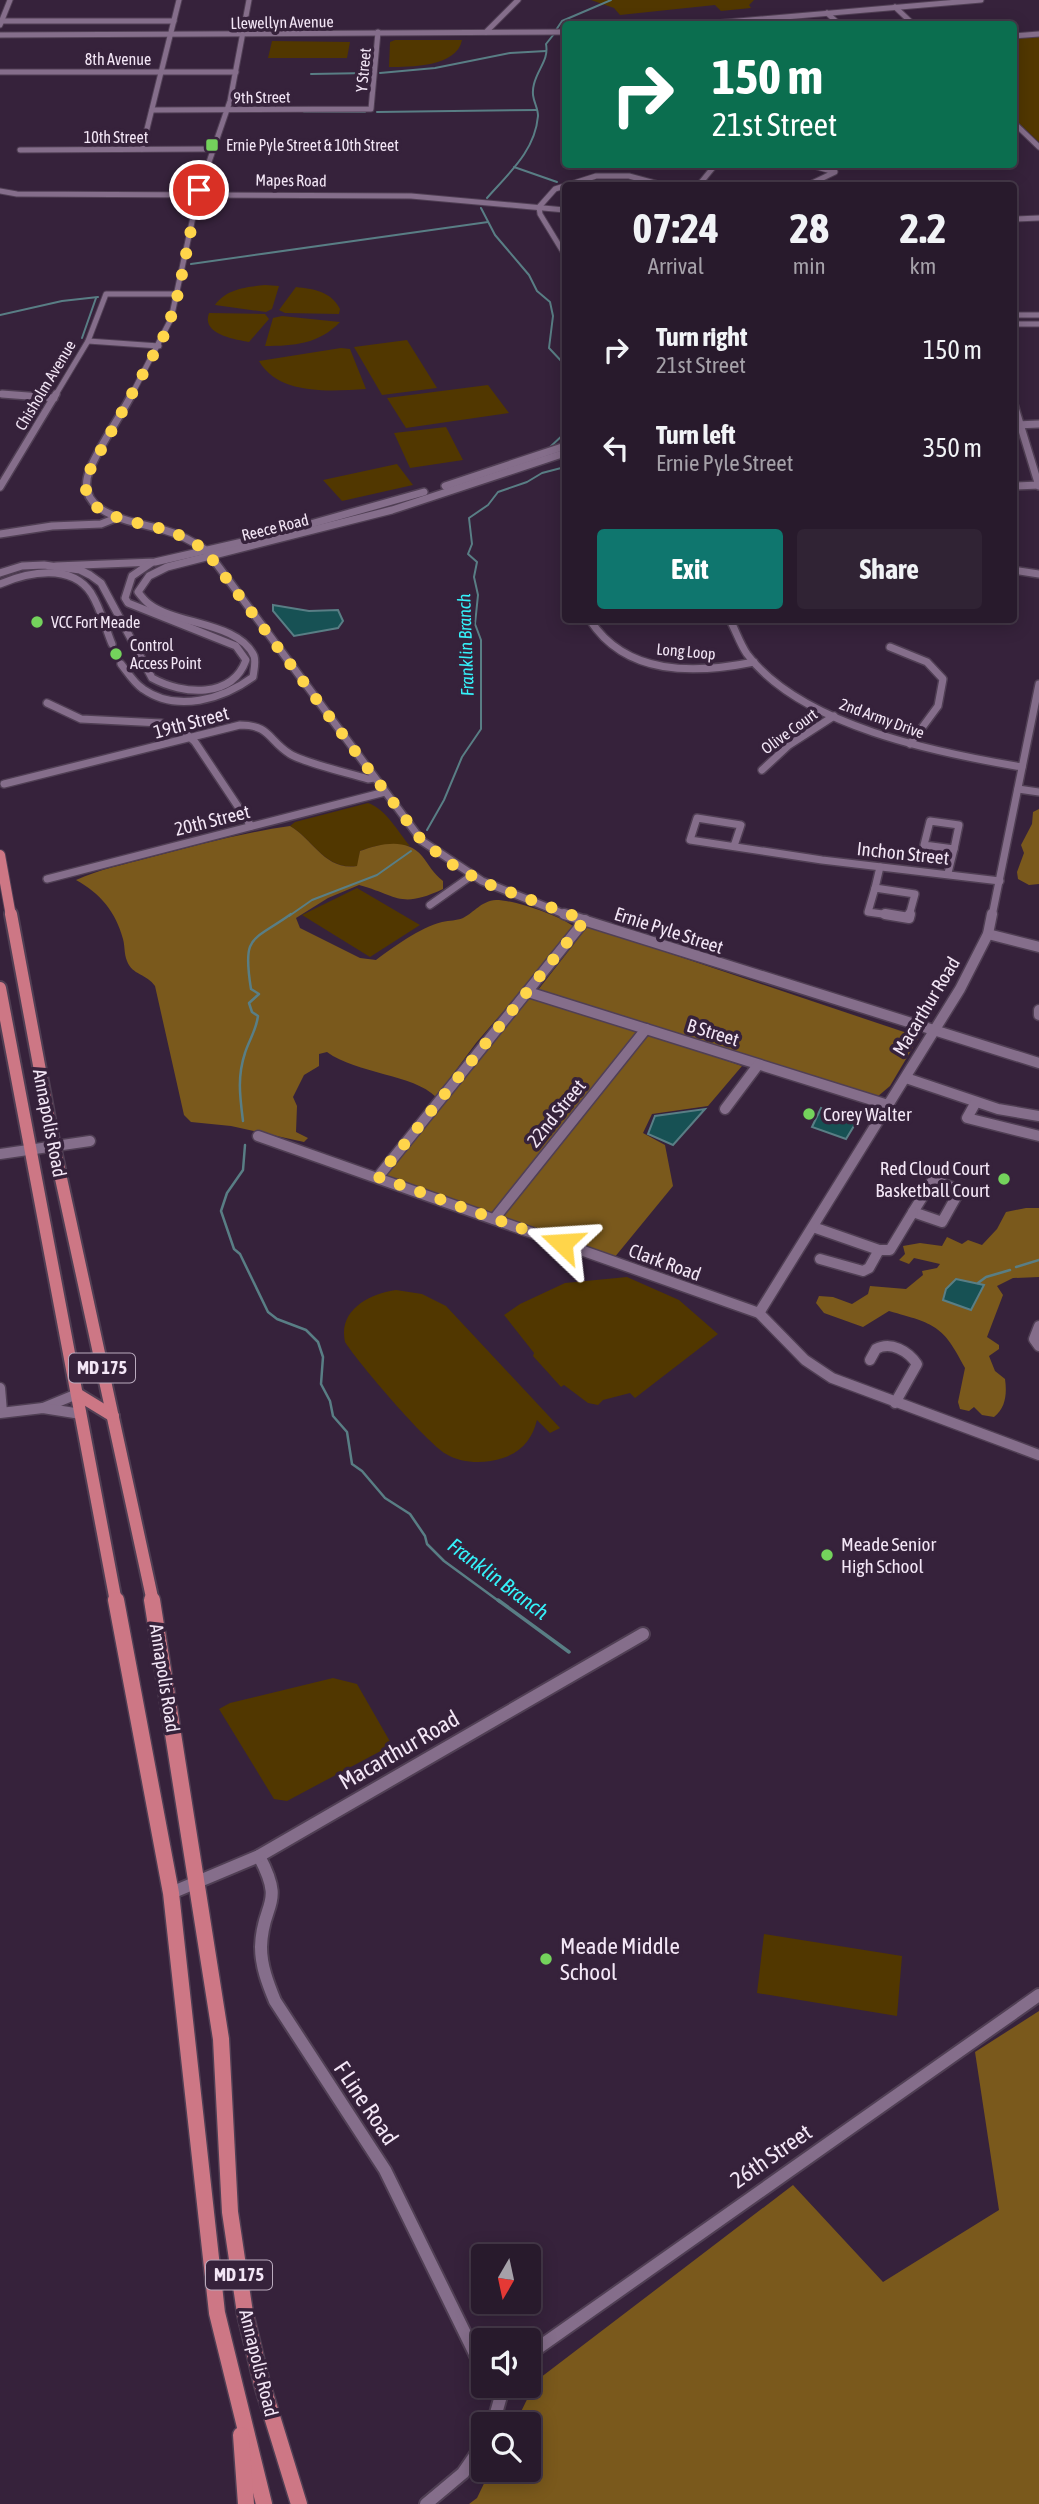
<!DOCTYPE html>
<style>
:root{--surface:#281a2c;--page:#302334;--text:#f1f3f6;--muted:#a5a1a9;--line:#443848;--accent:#0f766e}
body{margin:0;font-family:"Asap Condensed",sans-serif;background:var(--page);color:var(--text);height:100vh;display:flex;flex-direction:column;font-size:26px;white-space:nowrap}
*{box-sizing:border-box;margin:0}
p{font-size:23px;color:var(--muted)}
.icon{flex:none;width:38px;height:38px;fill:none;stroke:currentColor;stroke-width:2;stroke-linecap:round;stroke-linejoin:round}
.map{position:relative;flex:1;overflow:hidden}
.drawer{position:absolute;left:562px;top:182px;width:455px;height:441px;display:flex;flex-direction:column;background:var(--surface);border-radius:7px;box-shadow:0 4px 18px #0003,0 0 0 2px var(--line)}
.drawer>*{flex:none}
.top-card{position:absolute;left:562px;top:21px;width:455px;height:147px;border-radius:7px;box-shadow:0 4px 18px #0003,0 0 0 2px var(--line);background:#0b6e4f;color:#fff;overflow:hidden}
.needle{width:46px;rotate:189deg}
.buttons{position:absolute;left:471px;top:2244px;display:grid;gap:14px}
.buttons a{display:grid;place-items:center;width:70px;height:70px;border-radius:7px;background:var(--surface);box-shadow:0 4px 18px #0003,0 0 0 2px var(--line);font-size:35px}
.pin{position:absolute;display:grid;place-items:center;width:60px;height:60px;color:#fff;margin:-30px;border:4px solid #fff;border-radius:50%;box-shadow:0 2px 7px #0007}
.me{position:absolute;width:77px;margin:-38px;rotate:290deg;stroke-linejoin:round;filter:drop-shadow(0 0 5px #0008)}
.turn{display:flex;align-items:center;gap:24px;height:147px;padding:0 35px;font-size:32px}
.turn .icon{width:91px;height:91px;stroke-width:2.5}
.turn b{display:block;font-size:49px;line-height:60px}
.eta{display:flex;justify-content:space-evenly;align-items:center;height:119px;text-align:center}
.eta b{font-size:42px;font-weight:700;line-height:49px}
.cta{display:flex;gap:14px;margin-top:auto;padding:14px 35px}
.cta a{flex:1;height:80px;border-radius:7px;background:var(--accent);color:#fff;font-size:28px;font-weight:700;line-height:80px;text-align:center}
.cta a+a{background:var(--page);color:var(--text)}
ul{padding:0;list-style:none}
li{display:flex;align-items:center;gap:21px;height:98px;padding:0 35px}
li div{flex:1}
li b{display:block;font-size:26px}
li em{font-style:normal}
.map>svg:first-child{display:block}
.green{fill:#513700}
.forest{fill:#7a591c}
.water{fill:#175154;stroke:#597e85;stroke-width:2}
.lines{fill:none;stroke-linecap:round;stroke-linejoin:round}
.stream-far2{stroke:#597e85;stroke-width:2}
.stream-far1{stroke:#597e85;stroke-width:2.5}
.stream{stroke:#597e85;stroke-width:3.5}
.minor-tunnel{stroke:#523f57;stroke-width:7;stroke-dasharray:7 3.5;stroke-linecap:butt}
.minor-far3-casing{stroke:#503f54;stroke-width:7}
.minor-far2-casing{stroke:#503f54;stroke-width:10}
.minor-far1-casing{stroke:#503f54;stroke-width:13}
.minor-casing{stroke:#503f54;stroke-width:16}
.major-far2-casing{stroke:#503f54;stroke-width:12}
.major-far1-casing{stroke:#503f54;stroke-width:16}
.major-casing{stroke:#503f54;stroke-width:19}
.minor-far3{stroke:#856e8b;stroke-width:5}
.minor-far2{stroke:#856e8b;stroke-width:7}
.minor-far1{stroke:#856e8b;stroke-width:10}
.minor{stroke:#856e8b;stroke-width:12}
.major-far2{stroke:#cd7785;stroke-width:10}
.major-far1{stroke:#cd7785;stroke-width:12}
.major{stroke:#cd7785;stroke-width:16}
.route{stroke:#ffd54a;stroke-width:12;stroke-dasharray:0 21.6}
.poi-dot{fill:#74d25c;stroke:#36223b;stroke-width:2.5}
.labels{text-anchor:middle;stroke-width:7;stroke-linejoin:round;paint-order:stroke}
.far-street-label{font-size:16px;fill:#f3e6f6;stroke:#36223b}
.far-poi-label{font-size:16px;fill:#f3e6f6;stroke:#36223b;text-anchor:start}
.far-water-label{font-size:18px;font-style:italic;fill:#35f2fa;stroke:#36223b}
.shield{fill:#36223b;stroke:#baabbe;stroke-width:2}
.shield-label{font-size:18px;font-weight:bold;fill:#f3e6f6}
.street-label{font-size:19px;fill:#f3e6f6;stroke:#36223b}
.poi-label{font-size:19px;fill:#f3e6f6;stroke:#36223b;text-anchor:start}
.water-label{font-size:21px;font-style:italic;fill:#35f2fa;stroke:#36223b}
.near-street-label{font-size:23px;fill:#f3e6f6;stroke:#36223b}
.near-poi-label{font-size:23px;fill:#f3e6f6;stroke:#36223b;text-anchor:start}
</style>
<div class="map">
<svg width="1039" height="2504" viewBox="0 0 1039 2504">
<rect width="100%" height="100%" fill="#36223b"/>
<!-- green -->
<g class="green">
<path d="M591,0H754L749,5L751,8L721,11L715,5L620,15L614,8Z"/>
<path d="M1039,35V142L1013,118V37Z"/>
<path d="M395,40H462C457,67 410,67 389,67L390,42Z"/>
<path d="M272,41L350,42L347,58H268Z"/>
<path d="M265,285L279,286L272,309L266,312L215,305C226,289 247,287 265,285Z"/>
<path d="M296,287C313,289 331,291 340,309L339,314L285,313L279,310Z"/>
<path d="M209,313L265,314L269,319L249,342C234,339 201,334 209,313Z"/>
<path d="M282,316L340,322C319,344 294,346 265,346L273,318Z"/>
<path d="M407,340L437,388L382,395L354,347Z"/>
<path d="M341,348L350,349L366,389C332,391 279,396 259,361Z"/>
<path d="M488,385L509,413L406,428L387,398Z"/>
<path d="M446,427L463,460L410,468L394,433Z"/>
<path d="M397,464L413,485L342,501L323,480Z"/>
<path d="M368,803C386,809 398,832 410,846C391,843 378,844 360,851L358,866C325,871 313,839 290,826L295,822Z"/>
<path d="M357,888L420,925L370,957L302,915Z"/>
<path d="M627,1277L679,1300L718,1334L635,1398L630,1393L603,1400L598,1405L588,1403L564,1385L561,1387L533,1356L534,1353L504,1315L520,1304L565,1283Z"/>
<path d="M396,1290L422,1294L446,1306L560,1428L550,1433L537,1420C532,1439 523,1451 503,1458C485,1464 463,1464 446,1454C426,1442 359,1364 345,1342C338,1310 369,1294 396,1290Z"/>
<path d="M333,1678L357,1684L392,1745L287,1801L274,1799L219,1709L230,1703Z"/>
<path d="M764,1934L902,1956L897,2016L757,1993Z"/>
</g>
<!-- forest -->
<g class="forest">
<path d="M1039,809V884L1029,885L1018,879L1017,872L1024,853L1021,845L1032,824L1033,812Z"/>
<path d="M290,826C313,839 325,871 357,866L360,851C380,844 406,837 422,856C429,865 433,873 443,881V889C400,909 399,896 359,885L328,898L296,918L300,928L360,958L376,960C395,946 419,928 442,922C450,920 456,921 463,918C475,912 481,901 496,900C514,900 558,915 573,926L552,955L476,1043L436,1097C413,1074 357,1074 327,1052L319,1054V1066L304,1075L293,1097L297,1106L296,1132L308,1138L304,1142L231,1126L191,1122L184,1115L155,986C147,974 132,975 127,961C124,954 125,946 123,939C116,912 100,893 76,880C100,869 123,865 148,858C195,846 241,833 290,826Z"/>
<path d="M588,926L919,1037L890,1086L877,1097L538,990Z"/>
<path d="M529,997L639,1031L494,1214L386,1176Z"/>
<path d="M649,1034L742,1066L708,1106L652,1114L643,1133L665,1145L673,1186L614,1258L502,1216Z"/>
<path d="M1026,1208H1039V1277L1013,1278L997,1286L1003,1295L987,1337L999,1345V1349L989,1356L995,1371L1005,1379C1007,1393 1006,1408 994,1417L982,1415L974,1407L969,1411L960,1409L958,1402L965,1368C943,1325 935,1324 889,1311L863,1327L824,1313L816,1303L819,1296L833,1297L852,1304L868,1294L870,1286L906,1289L923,1275L922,1271L937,1268L940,1264L914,1258L909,1264L899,1260L905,1254L903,1246L920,1243L942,1246L947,1237L962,1244L968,1240L982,1245L997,1229L1006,1212Z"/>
<path d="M1039,2011V2504H469L477,2498L491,2469H528V2424H515L536,2381L793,2185L883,2282L999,2210L975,2052Z"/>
</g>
<!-- water -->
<g class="water">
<path d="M273,605L309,611L338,610L343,621L338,628L294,636L273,611Z"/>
<path d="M821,1108L857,1121L846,1139L812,1127Z"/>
<path d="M705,1109L673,1145L648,1134L655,1116Z"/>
<path d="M956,1279L984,1285L971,1310L943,1300L946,1289Z"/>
</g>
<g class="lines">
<!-- stream-far2 -->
<g class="stream-far2">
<path d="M556,30L562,21L611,0"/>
<path d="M380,73L435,68L510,53L546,51"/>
<path d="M311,74L369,73"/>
<path d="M304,112H365"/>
<path d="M377,112L537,110"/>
<path d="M514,167L557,182"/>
<path d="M487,198C509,173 535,151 538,116C538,105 530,99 534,84C538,68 549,60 546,44L554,34"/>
<path d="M481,208L495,235L529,275L537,291L550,302L553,316L549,348L565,365"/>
<path d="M191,264L488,222"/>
<path d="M0,315L62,301L98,297"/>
<path d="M82,338L96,298"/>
<path d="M549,448L565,433"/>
<path d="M427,830L444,800L462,757L481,729V640L475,624L478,595L474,577L477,562L468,554L472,544L469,518L488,505L498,492L527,482L542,473L565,467"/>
<path d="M289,916L312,900L377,875L411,851"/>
</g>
<!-- stream-far1 -->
<g class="stream-far1">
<path d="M243,1121C240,1097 237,1077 245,1053C249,1040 256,1031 258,1016L252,1012L249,1003L259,994L251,989C242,934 252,942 291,914"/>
<path d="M245,1145L243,1170L227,1193L221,1211L234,1249L240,1254L268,1312L277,1319L306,1330L318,1342L323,1357L321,1384L330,1401L333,1416L347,1432L352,1464L362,1471L385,1498L410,1514L425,1536L427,1544L444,1561L500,1602"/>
<path d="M1016,1267L1039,1260"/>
<path d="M978,1283L986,1277L1010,1270"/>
</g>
<!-- stream -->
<path class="stream" d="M498,1600L569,1652"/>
<!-- minor-tunnel -->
<path class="minor-tunnel" d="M112,644L121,664"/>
<defs>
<g id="minor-far3">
<path d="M895,7L913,24"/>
<path d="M827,13L839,24"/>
<path d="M2,21H174"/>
<path d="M703,24L981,0"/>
<path d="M0,25L10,0"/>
<path d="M486,32L518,0"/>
<path d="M0,35L565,32"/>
<path d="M1013,36L1039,34"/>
<path d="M0,72H236"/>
<path d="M152,110L371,109L378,32"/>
<path d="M1013,122L1039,147"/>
<path d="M142,149L179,0"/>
<path d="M20,150L212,149"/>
<path d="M806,164L835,172L806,186"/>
<path d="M698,186L716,164"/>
<path d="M0,191L17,194L411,196L565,210"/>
<path d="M539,207L555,189L596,176H629L666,186"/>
<path d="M539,207L540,214L565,255"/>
<path d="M1013,219L1039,218"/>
<path d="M1013,315H1039"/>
<path d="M1013,324H1039"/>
<path d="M88,341L159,346"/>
<path d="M0,394L25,396"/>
<path d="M55,396L88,341L106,294H178"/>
<path d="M131,396L171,319L198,194L230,101L249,0"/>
</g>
<g id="minor-far2">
<path d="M2,394L54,398"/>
<path d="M132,394C119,419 101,443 90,469C71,515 134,521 164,530C179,534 194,542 207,551L422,841L482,881L569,916"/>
<path d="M1013,401L1039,486"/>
<path d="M1013,425L1039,424"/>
<path d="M445,486L565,446"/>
<path d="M1013,486L1039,485"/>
<path d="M0,487L56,394"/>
<path d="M0,534L52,526L101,524L116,518"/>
<path d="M56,566L155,562L268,536L424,492"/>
<path d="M1013,570L1039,574"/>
<path d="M0,573L22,566L44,565L80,570L90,575L101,583L152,678C183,695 232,699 246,660L236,646L128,603L125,598L132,576L151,563"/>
<path d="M0,584C28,572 71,563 91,593C101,609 105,627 112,644"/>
<path d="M590,620C626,676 695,674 754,662"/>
<path d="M730,620C736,631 740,644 747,654C801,726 938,753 1022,767"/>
<path d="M890,647L927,662L943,679L938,706L910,744"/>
<path d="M121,664C128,673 134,683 143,689C177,713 223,699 253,677C254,670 256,662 254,656C239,622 176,625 149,604C145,601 141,596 138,592L149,576L167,567L392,510L565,453"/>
<path d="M47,703L81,719L161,723L180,728L195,742L251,826"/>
<path d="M762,770L789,745L834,716"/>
<path d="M4,784L240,725C270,725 268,740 290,754C304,763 349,773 368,779L374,778"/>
<path d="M1018,789L1039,792"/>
<path d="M930,821L959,825L954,849L924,845Z"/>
<path d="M734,846L741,825L697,818L690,840L822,860L1000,881"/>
<path d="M948,873L954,849"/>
<path d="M47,879L385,792"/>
<path d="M875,888L880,867"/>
<path d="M430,905L471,876"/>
<path d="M897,916L868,912L875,888L915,894L909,916"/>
<path d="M992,916L1039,684"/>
</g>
<g id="minor-far1">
<path d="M564,914L1039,1063"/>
<path d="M885,914L909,918L910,914"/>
<path d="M988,934L1039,947"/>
<path d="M528,992L888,1105"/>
<path d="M1039,1010V1015"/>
<path d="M906,1078L998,1109L1039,1116"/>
<path d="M976,1102L967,1118L1039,1136"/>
<path d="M725,1109L758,1065"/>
<path d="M258,1136L759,1313L805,1360L832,1378L1039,1455"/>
<path d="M0,1154L90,1141"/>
<path d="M378,1177L585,920"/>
<path d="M933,1180L960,1190L942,1222L913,1212Z"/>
<path d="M494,1219L646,1029"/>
<path d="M813,1227L879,1250H890L913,1212"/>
<path d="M820,1259L863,1271L869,1268L879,1250"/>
<path d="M759,1313L960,989L988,934L992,914"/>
<path d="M1039,1326L1034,1339L1039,1346"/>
<path d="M870,1360L876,1349C891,1341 908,1351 917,1364L895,1403"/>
<path d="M0,1388L2,1412"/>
<path d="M43,1408L77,1394"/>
<path d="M0,1413L43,1408L81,1414"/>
</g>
<g id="minor">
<path d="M259,1856C286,1907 262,1901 261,1947C261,1966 268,1984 275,2001L385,2170L483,2370"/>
<path d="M171,1893L259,1856L643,1634"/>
<path d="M528,2355L1039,1995"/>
<path d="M493,2424L504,2385"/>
<path d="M426,2504L463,2473L483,2444"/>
</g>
<path id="major-far2" d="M0,855L11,916"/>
<g id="major-far1">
<path d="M11,914L54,1146L153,1602"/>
<path d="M0,988L116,1602"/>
<path d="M77,1394L113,1416"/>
</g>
<g id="major">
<path d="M116,1600L171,1893L217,2313L264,2504"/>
<path d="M152,1600L221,2039L230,2212L245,2313L262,2384L299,2504"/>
<path d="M241,2435L246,2504"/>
</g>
</defs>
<!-- minor-far3 casing -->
<use href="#minor-far3" class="minor-far3-casing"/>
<!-- minor-far2 casing -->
<use href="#minor-far2" class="minor-far2-casing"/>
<!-- minor-far1 casing -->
<use href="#minor-far1" class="minor-far1-casing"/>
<!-- minor casing -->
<use href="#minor" class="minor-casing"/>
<!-- major-far2 casing -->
<use href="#major-far2" class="major-far2-casing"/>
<!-- major-far1 casing -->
<use href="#major-far1" class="major-far1-casing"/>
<!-- major casing -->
<use href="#major" class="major-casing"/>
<!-- minor-far3 -->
<use href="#minor-far3" class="minor-far3"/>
<!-- minor-far2 -->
<use href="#minor-far2" class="minor-far2"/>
<!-- minor-far1 -->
<use href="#minor-far1" class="minor-far1"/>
<!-- minor -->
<use href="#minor" class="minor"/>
<!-- major-far2 -->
<use href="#major-far2" class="major-far2"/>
<!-- major-far1 -->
<use href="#major-far1" class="major-far1"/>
<!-- major -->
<use href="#major" class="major"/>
</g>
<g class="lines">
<!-- route -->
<path class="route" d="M199,190L178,294L167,330L90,470C69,516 133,520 162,529C179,534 193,541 206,551L422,841L457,868L488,884L585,920L378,1177L562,1243"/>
</g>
<!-- markers -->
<g class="poi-dot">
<rect x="205" y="138" width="14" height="14" rx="3.5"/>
<circle cx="37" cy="622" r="7"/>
<circle cx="116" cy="654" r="7"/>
<circle cx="809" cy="1114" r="7"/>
<circle cx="1004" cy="1179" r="7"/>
<circle cx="827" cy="1555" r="7"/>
<circle cx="546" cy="1959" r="7"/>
</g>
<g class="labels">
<!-- far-street labels -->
<g class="far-street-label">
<text transform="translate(282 22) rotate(-1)" y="6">Llewellyn Avenue</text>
<text x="118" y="65">8th Avenue</text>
<text transform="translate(363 70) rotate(-85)" y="6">Y Street</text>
<text transform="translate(262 97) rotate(-1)" y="6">9th Street</text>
<text x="116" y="143">10th Street</text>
<text transform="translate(291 180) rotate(1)" y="6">Mapes Road</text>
<text transform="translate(45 385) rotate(-59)" y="6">Chisholm Avenue</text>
<text transform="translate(275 527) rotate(-14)" y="6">Reece Road</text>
<text transform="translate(686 651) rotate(5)" y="6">Long Loop</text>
<text transform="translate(882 718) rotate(20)" y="6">2nd Army Drive</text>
<text transform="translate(789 731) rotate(-36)" y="6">Olive Court</text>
</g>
<!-- far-poi labels -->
<g class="far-poi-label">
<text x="226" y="151">Ernie Pyle Street &amp; 10th Street</text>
<text x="51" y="628">VCC Fort Meade</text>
<text x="130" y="651">Control<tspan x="130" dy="18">Access Point</tspan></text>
</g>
<!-- far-water labels -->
<g class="far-water-label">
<text transform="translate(466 645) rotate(-92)" y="6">Franklin Branch</text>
</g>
<!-- shield labels -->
<g class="shield">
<rect x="69" y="1353.5" width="66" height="29" rx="5"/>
<rect x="206" y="2260.5" width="66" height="29" rx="5"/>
</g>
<g class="shield-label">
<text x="102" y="1374">MD 175</text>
<text x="239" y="2281">MD 175</text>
</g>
<!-- street labels -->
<g class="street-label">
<text transform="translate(191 722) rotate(-15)" y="7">19th Street</text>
<text transform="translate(212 820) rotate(-14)" y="7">20th Street</text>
<text transform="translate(903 853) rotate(6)" y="7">Inchon Street</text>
<text transform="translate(669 930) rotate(18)" y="7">Ernie Pyle Street</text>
<text transform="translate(926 1006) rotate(-59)" y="7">Macarthur Road</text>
<text transform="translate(713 1032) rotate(17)" y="7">B Street</text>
<text transform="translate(556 1113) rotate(-51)" y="7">22nd Street</text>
<text transform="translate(50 1123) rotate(79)" y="7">Annapolis Road</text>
<text transform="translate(665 1262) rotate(20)" y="7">Clark Road</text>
<text transform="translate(165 1678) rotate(81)" y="7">Annapolis Road</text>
<text transform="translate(259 2363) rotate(76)" y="7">Annapolis Road</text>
</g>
<!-- poi labels -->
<g class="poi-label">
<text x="823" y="1121">Corey Walter</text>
<text x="990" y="1175" text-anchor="end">Red Cloud Court<tspan x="990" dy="22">Basketball Court</tspan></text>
<text x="841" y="1551">Meade Senior<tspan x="841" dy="22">High School</tspan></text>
</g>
<!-- water labels -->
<g class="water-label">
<text transform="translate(498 1579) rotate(37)" y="7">Franklin Branch</text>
</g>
<!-- near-street labels -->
<g class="near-street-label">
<text transform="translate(399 1750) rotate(-30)" y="8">Macarthur Road</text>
<text transform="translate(366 2103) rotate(56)" y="8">F Line Road</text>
<text transform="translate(771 2156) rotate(-35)" y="8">26th Street</text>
</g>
<!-- near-poi labels -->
<g class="near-poi-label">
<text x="560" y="1954">Meade Middle<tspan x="560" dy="26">School</tspan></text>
</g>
</g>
</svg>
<div class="buttons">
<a><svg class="needle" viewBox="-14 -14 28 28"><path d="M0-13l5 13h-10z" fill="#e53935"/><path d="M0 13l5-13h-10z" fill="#a5a1a9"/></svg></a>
<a><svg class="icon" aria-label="sound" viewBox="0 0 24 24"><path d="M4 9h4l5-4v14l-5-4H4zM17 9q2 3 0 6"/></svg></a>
<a><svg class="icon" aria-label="search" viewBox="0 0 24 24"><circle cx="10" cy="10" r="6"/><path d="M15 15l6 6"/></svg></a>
</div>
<div class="pin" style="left:199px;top:190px;background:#d93025"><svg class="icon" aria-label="arrive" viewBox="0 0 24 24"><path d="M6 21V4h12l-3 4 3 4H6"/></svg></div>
<svg class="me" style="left:562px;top:1243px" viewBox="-20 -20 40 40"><path d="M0-17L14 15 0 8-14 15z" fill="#ffd54a" stroke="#fff" stroke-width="4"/></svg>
<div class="top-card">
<div class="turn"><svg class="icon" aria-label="right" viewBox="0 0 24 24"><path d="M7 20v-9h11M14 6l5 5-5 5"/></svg><div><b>150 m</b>21st Street</div></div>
</div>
<section class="drawer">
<div class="eta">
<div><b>07:24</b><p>Arrival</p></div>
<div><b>28</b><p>min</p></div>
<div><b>2.2</b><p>km</p></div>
</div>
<ul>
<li><svg class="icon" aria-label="right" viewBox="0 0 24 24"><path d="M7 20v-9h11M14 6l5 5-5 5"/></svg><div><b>Turn right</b><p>21st Street</p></div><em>150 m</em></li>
<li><svg class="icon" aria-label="left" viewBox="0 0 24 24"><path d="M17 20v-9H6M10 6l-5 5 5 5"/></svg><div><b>Turn left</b><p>Ernie Pyle Street</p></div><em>350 m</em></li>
</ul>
<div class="cta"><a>Exit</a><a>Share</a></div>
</section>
</div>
